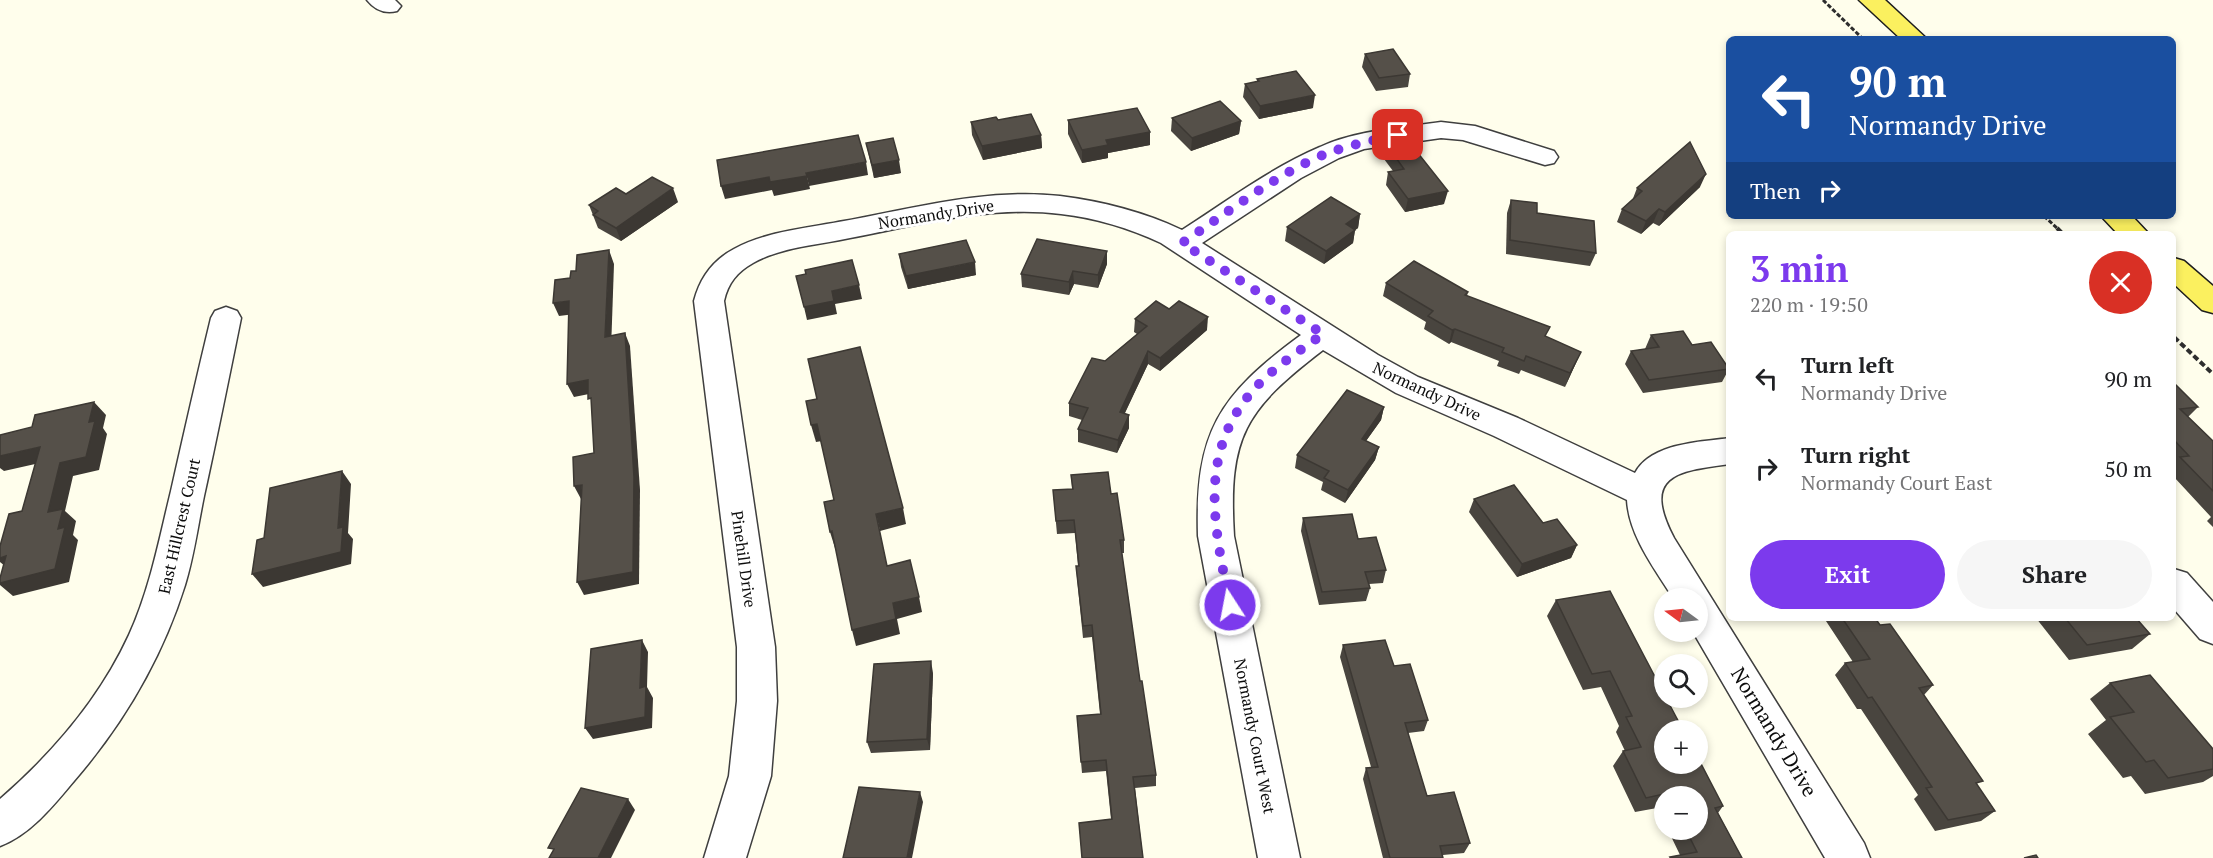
<!DOCTYPE html>
<meta charset="utf-8">
<style>
:root{--surface:#fff;--page:#f6f6f6;--text:#202124;--muted:#757577;--accent:#7c3aed}
body{margin:0;font-family:"PT Serif",serif;background:var(--page);color:var(--text);height:100vh;display:flex;flex-direction:column;font-size:22px;white-space:nowrap}
*{box-sizing:border-box;margin:0}
p{font-size:20px;color:var(--muted)}
.icon{flex:none;width:33px;height:33px;fill:none;stroke:currentColor;stroke-width:2;stroke-linecap:round;stroke-linejoin:round}
.map{position:relative;flex:1;overflow:hidden}
.drawer{position:absolute;left:1726px;top:231px;width:450px;height:390px;display:flex;flex-direction:column;background:var(--surface);border-radius:9px;box-shadow:0 3px 9px #0003}
.drawer>*{flex:none}
.banner{position:absolute;left:1726px;top:36px;width:450px;height:183px;border-radius:9px;box-shadow:0 3px 9px #0003;background:#1a4fa0;color:#fff;overflow:hidden}
.needle{width:39px;rotate:285deg}
.buttons{position:absolute;left:1654px;top:588px;display:grid;gap:12px}
.buttons a{display:grid;place-items:center;width:54px;height:54px;border-radius:50%;background:var(--surface);box-shadow:0 3px 9px #0003;font-size:30px}
.pin{position:absolute;display:grid;place-items:center;width:51px;height:51px;color:#fff;margin:-26px;border-radius:12px;box-shadow:0 3px 9px #0006}
.me{position:absolute;width:66px;margin:-33px;rotate:349deg;stroke-linejoin:round;filter:drop-shadow(0 0 4px #0008)}
.turn{display:flex;align-items:center;gap:21px;height:126px;padding:0 24px;font-size:27px}
.turn .icon{width:78px;height:78px;stroke-width:2.5}
.turn b{display:block;font-size:42px;line-height:51px}
.then{display:flex;align-items:center;height:57px;padding:0 24px;background:#0003;gap:12px;font-size:22px}
.round{display:grid;place-items:center;flex:none;width:63px;height:63px;border-radius:32px;background:var(--page)}
.overview{display:flex;align-items:center;justify-content:space-between;height:102px;padding:0 24px}
h1{font-size:36px;font-weight:800;line-height:45px;color:var(--accent)}
.primary-button{display:flex;gap:12px;margin-top:auto;padding:12px 24px}
.primary-button a{flex:1;height:69px;border-radius:36px;background:var(--accent);color:#fff;font-size:24px;font-weight:800;line-height:69px;text-align:center}
.primary-button a+a{background:var(--page);color:var(--text)}
ul{padding:0;list-style:none}
li{display:flex;align-items:center;gap:18px;height:90px;padding:0 24px}
li div{flex:1}
li b{display:block;font-size:22px}
li em{font-style:normal}
.map>svg:first-child{display:block}
.lines{fill:none;stroke-linecap:round;stroke-linejoin:round}
.minor-casing{stroke:#3f3f3f;stroke-width:3}
.major-casing{stroke:#1d1d1d;stroke-width:3}
.path-far1{stroke:#2e2e2e;stroke-width:3;stroke-dasharray:4.5 2;stroke-linecap:butt}
.path{stroke:#2e2e2e;stroke-width:4;stroke-dasharray:6 3;stroke-linecap:butt}
.minor{fill:#fff;fill-rule:evenodd}
.major{fill:#fbf05f;fill-rule:evenodd}
.wall{fill:#49453f}
.shaded-wall{fill:#3c3833}
.building{fill:#555049;stroke:#3c3833;stroke-width:1.5}
.route{stroke:#7c3aed;stroke-width:10;stroke-dasharray:0 18}
.labels{text-anchor:middle;stroke-width:6;stroke-linejoin:round;paint-order:stroke}
.street-label{font-size:16px;fill:#0c0c0c;stroke:#fff}
.near-street-label{font-size:20px;fill:#0c0c0c;stroke:#fff}
</style>
<div class="map">
<svg width="2213" height="858" viewBox="0 0 2213 858">
<rect width="100%" height="100%" fill="#fffeec"/>
<g class="lines">
<defs>
<g id="minor">
<path d="M367,0H395L401,6L397,11C385,14 375,10 367,0Z"/>
<path d="M1441,122L1475,126L1554,151L1558,157L1554,163L1545,165L1463,140L1441,138L1364,149L1339,158L1301,178L1202,243L1378,355L1418,377L1518,418L1635,473C1651,443 1700,442 1730,438V464C1677,471 1641,475 1674,538L1864,843L1870,858H1825L1693,632H1698V598H1673C1655,569 1629,536 1627,500L1494,436L1396,393L1323,350C1245,410 1228,436 1234,536L1300,858H1258L1198,536C1195,432 1218,396 1301,335L1161,243C1129,228 1096,218 1061,214C990,205 918,225 850,238C818,245 781,247 753,263C737,272 728,283 724,301L775,647L777,701L771,776L746,858H704L729,776L737,701V647L694,301C700,278 713,260 734,249C767,231 808,228 844,221C915,208 987,188 1060,196C1101,201 1144,212 1182,230C1227,201 1271,168 1320,147C1357,130 1401,128 1441,122Z"/>
<path d="M226,307L237,311L241,318C229,377 217,437 204,496C198,525 194,556 185,585C162,658 124,723 74,781C54,805 30,835 0,846V799C52,754 100,698 129,635C150,589 159,540 171,491C184,433 197,376 211,318L215,311Z"/>
<path d="M2174,569L2187,573L2213,602V644L2200,639L2174,609Z"/>
</g>
<g id="major">
<path d="M1859,0H1885L1927,39H1901Z"/>
<path d="M2101,216H2132L2149,234H2118Z"/>
<path d="M2174,258L2184,261L2213,286V313L2202,310L2174,284Z"/>
</g>
</defs>
<!-- minor casing -->
<use href="#minor" class="minor-casing"/>
<!-- major casing -->
<use href="#major" class="major-casing"/>
<!-- path-far1 -->
<g class="path-far1">
<path d="M1823,0L1863,39"/>
<path d="M2044,216L2059,230"/>
</g>
<!-- path -->
<g class="path">
<path d="M2057,228L2063,234"/>
<path d="M2174,337L2213,374"/>
</g>
<!-- minor -->
<use href="#minor" class="minor"/>
<!-- major -->
<use href="#major" class="major"/>
</g>
<!-- wall -->
<g class="wall">
<path d="M1365,54L1410,74L1408,87L1376,91L1362,67Z"/>
<path d="M1257,79L1313,108L1259,119L1243,97L1245,84L1257,82Z"/>
<path d="M1172,118L1241,121L1239,134L1191,151L1171,131Z"/>
<path d="M998,120L1041,135L1042,148L983,160L972,135L971,122Z"/>
<path d="M1068,120L1150,132V145L1108,153V158L1082,163L1068,134Z"/>
<path d="M1381,137L1444,204L1405,212L1386,185L1388,172L1393,171L1378,151Z"/>
<path d="M866,143L901,173L874,178Z"/>
<path d="M1700,187L1659,226L1653,223L1641,234L1617,222L1622,209L1632,201L1637,188Z"/>
<path d="M1511,200L1537,213L1596,253L1590,266L1506,254L1507,213Z"/>
<path d="M678,202L621,241L598,228L589,205Z"/>
<path d="M1360,214L1358,228L1355,230L1353,243L1324,264L1285,241L1287,227Z"/>
<path d="M899,254L976,275L908,289L901,267Z"/>
<path d="M1107,264L1098,288L1074,284L1069,295L1022,287L1021,274Z"/>
<path d="M1386,283L1468,292L1467,296L1546,337L1581,352L1565,387L1521,370L1519,374L1497,366L1499,361L1451,342L1449,344L1424,329L1426,322L1383,296Z"/>
<path d="M1135,319L1207,330L1160,371L1148,364L1125,413L1129,428L1117,453L1078,442V429L1082,420L1069,416V403L1105,361L1137,334L1134,332Z"/>
<path d="M1651,335L1692,345L1729,369L1722,382L1643,393L1625,364L1631,351L1645,349Z"/>
<path d="M2174,383L2198,407L2188,417L2213,441V527L2207,521L2211,517L2174,477Z"/>
<path d="M1384,407L1381,420L1366,441L1379,447L1375,460L1345,503L1321,490L1323,482L1295,468L1297,455Z"/>
<path d="M1071,475L1111,494L1124,540V553H1122L1140,681L1156,775V786L1135,788L1143,858H1082L1079,823L1111,819L1106,771L1082,773L1077,716L1100,714L1092,637L1083,638L1077,578L1076,566H1078L1075,533L1057,534L1053,490L1072,489Z"/>
<path d="M1474,499L1543,523L1577,545L1571,558L1517,577L1469,512Z"/>
<path d="M1303,518L1358,539L1386,570L1383,583L1369,584L1370,588L1366,601L1319,605L1301,531Z"/>
<path d="M1556,600L1723,806L1718,813L1742,858H1669L1670,857L1680,855L1668,830H1698V796H1665V824L1657,808L1635,812L1613,766L1623,751H1625L1616,732L1619,726L1601,687L1583,690L1547,616Z"/>
<path d="M1824,618H1875L1880,625L1933,685L1924,695L1978,786L1995,811L1981,821L1935,831L1914,799L1918,795L1861,709H1857L1835,675L1845,663L1853,662Z"/>
<path d="M2036,618H2136L2150,634L2132,649L2069,660Z"/>
<path d="M1343,645L1394,666L1428,720L1424,731L1408,733L1427,796L1470,843L1464,853L1443,855V858H1383L1363,779L1366,768L1371,767L1340,657Z"/>
<path d="M933,673L930,750L871,753L867,742Z"/>
<path d="M2110,683L2213,749V776L2203,782L2145,794L2131,776L2123,778L2088,734L2106,720L2090,699Z"/>
</g>
<!-- shaded-wall -->
<g class="shaded-wall">
<path d="M1315,95L1313,108L1259,119L1260,106Z"/>
<path d="M1241,121L1239,134L1191,151L1192,138Z"/>
<path d="M1150,132V145L1108,153V158L1082,163V150L1106,140Z"/>
<path d="M1041,135L1042,148L983,160L982,146Z"/>
<path d="M899,160L901,173L874,178L872,165Z"/>
<path d="M866,162L868,175L809,186L806,173Z"/>
<path d="M1706,174L1700,187L1659,226L1665,212Z"/>
<path d="M807,176L810,189L774,196L772,190L725,199L721,186L769,177Z"/>
<path d="M673,188L678,202L621,241L616,228Z"/>
<path d="M1448,191L1444,204L1405,212L1408,199Z"/>
<path d="M1659,209L1653,223L1641,234L1646,221Z"/>
<path d="M1360,214L1358,228L1344,238L1346,224Z"/>
<path d="M1355,230L1353,243L1324,264L1326,251Z"/>
<path d="M609,250L614,264L611,350L605,337Z"/>
<path d="M1107,251V264L1098,288V275Z"/>
<path d="M975,262L976,275L908,289L906,276Z"/>
<path d="M1073,271L1074,284L1069,295V282Z"/>
<path d="M859,285L862,299L835,304L837,314L807,320L804,307L832,291Z"/>
<path d="M569,301L575,314L559,316L553,303Z"/>
<path d="M1208,317L1207,330L1160,371V358Z"/>
<path d="M1455,329L1451,342L1449,344L1452,330Z"/>
<path d="M625,333L630,346L640,490L639,584L584,595L577,582Z"/>
<path d="M1148,351V364L1119,425L1120,412Z"/>
<path d="M1581,352L1575,365L1565,387L1570,373Z"/>
<path d="M588,380L594,393L574,397L567,384Z"/>
<path d="M94,402L106,415L103,428L107,434L99,470L73,476L65,511L76,521L73,535L78,540L69,582L13,596L0,585V583L58,529L48,512L60,463L89,422Z"/>
<path d="M1384,407L1381,420L1358,452L1362,439Z"/>
<path d="M1129,415V428L1117,453L1118,440Z"/>
<path d="M817,424L822,441L816,442L811,425Z"/>
<path d="M40,447L53,460L4,471L0,468V456Z"/>
<path d="M1379,447L1375,460L1345,503L1348,490Z"/>
<path d="M342,471L351,484L348,533L353,539L351,564L263,587L252,574L338,528Z"/>
<path d="M582,485L581,499L574,486Z"/>
<path d="M903,508L906,524L880,531L876,514Z"/>
<path d="M832,531L837,548H835L830,532Z"/>
<path d="M1577,545L1571,558L1517,577L1522,564Z"/>
<path d="M6,556L11,571L0,562V558Z"/>
<path d="M919,597L922,612L897,619L900,634L856,646L852,630L893,603Z"/>
<path d="M642,640L648,652L647,687L653,698L652,728L593,739L585,728L640,688Z"/>
<path d="M931,661L933,673L930,750L927,739Z"/>
<path d="M920,792L923,802L912,858H907Z"/>
<path d="M628,799L635,810L611,858H598Z"/>
</g>
<!-- building -->
<g class="building">
<path d="M1393,49L1410,74L1379,78L1365,54Z"/>
<path d="M1296,71L1315,95L1260,106L1245,84L1259,81L1257,79Z"/>
<path d="M1220,101L1241,121L1192,138L1172,118Z"/>
<path d="M1137,108L1150,132L1106,140L1108,145L1082,150L1068,120Z"/>
<path d="M1031,114L1041,135L982,146L971,122L996,117L998,120Z"/>
<path d="M1402,133L1448,191L1408,199L1388,172L1404,169L1381,137L1383,136Z"/>
<path d="M858,135L866,162L806,173L807,176L770,182L769,177L721,186L717,160Z"/>
<path d="M893,138L899,160L872,165L866,143Z"/>
<path d="M1690,142L1706,174L1665,212L1659,209L1646,221L1622,209L1642,191L1637,188Z"/>
<path d="M652,177L673,188L616,228L593,215L598,211L589,205L616,188L626,194Z"/>
<path d="M1331,197L1360,214L1346,224L1355,230L1326,251L1287,227Z"/>
<path d="M1511,200L1537,203V213L1594,221L1596,253L1510,240Z"/>
<path d="M1037,239L1107,251L1098,275L1073,271L1069,282L1021,274Z"/>
<path d="M966,240L975,262L906,276L899,254Z"/>
<path d="M609,250L605,337L625,333L634,477L633,572L577,582L582,485L574,486L573,457L594,453L591,398L588,399V380L567,384L569,301L553,303L555,280L570,278L571,271H576L577,255Z"/>
<path d="M852,260L859,285L832,291L834,301L804,307L796,276L806,274L805,270Z"/>
<path d="M1414,261L1468,292L1465,295L1550,327L1545,336L1581,352L1570,373L1526,356L1524,361L1502,352L1504,348L1455,329L1452,330L1428,316L1433,311L1386,283Z"/>
<path d="M1156,301L1169,309L1179,301L1208,317L1160,358L1148,351L1120,412L1129,415L1118,440L1078,429L1088,408L1069,403L1092,358L1105,361L1147,326L1135,319Z"/>
<path d="M1683,331L1692,345L1711,342L1729,369L1649,380L1631,351L1659,347L1651,335Z"/>
<path d="M860,347L903,508L876,514L887,566L910,560L919,597L893,603L896,619L852,630L832,531L830,532L824,502L834,500L817,424L811,425L806,401L817,399L808,359Z"/>
<path d="M2174,383L2198,407L2180,409L2213,441V491L2180,457L2189,456L2174,440Z"/>
<path d="M1347,390L1384,407L1362,439L1379,447L1348,490L1324,478L1329,471L1297,455Z"/>
<path d="M94,402L89,422L95,421L86,457L60,463L48,512L63,509L58,529L65,527L55,569L0,583V578L6,556L0,558V546L9,514L22,511L40,447L0,456V435L32,427L35,415Z"/>
<path d="M342,471L338,528L343,527L341,552L252,574L257,540L264,538L270,488Z"/>
<path d="M1108,472L1111,494L1117,493L1124,540H1120L1140,681H1142L1156,775L1133,777L1143,858H1082L1079,823L1112,819L1106,760L1081,762L1077,716L1101,714L1092,625L1083,626L1076,566H1079L1074,520L1056,521L1053,490L1073,489L1071,475Z"/>
<path d="M1514,485L1543,523L1557,519L1577,545L1522,564L1474,499Z"/>
<path d="M1352,514L1358,539L1376,537L1386,570L1365,572L1370,588L1322,592L1303,518Z"/>
<path d="M1610,591L1665,696V698H1666L1683,730H1665V764H1698V758L1723,806L1715,808L1742,858H1671L1670,857L1697,852L1686,830H1698V796H1670L1668,793L1646,798L1623,751L1641,747L1626,717L1632,716L1610,671L1592,674L1556,600Z"/>
<path d="M1842,618H1875L1880,625L1890,624L1933,685L1919,688L1983,781L1976,783L1995,811L1948,820L1926,788L1932,787L1872,697L1868,698L1845,663L1870,659Z"/>
<path d="M2065,618H2136L2150,634L2087,645Z"/>
<path d="M642,640L640,688L646,686L645,717L585,728L591,649Z"/>
<path d="M1385,640L1394,666L1410,664L1428,720L1405,723L1427,796L1454,792L1470,843L1440,846L1443,858H1390L1366,768L1378,767L1343,645Z"/>
<path d="M931,661L927,739L867,742L874,664Z"/>
<path d="M2150,675L2213,749V769L2168,778L2154,760L2146,762L2110,717L2134,712L2110,683Z"/>
<path d="M859,787L920,792L907,858H843Z"/>
<path d="M581,788L628,799L598,858H549L554,849L548,848Z"/>
<path d="M2036,855L2038,858H2024Z"/>
</g>
<g class="lines">
<!-- route -->
<path class="route" d="M1230,605C1214,526 1196,450 1258,385C1277,365 1301,350 1323,334L1182,243C1226,214 1283,169 1331,152C1353,144 1376,140 1398,135"/>
</g>
<g class="labels">
<!-- street labels -->
<g class="street-label">
<text transform="translate(936 214) rotate(-9)" y="6">Normandy Drive</text>
<text transform="translate(1427 391) rotate(25)" y="6">Normandy Drive</text>
<text transform="translate(179 526) rotate(-77)" y="6">East Hillcrest Court</text>
<text transform="translate(744 559) rotate(82)" y="6">Pinehill Drive</text>
<text transform="translate(1255 736) rotate(79)" y="6">Normandy Court West</text>
</g>
<!-- near-street labels -->
<g class="near-street-label">
<text transform="translate(1774 732) rotate(59)" y="7">Normandy Drive</text>
</g>
</g>
</svg>
<div class="buttons">
<a><svg class="needle" viewBox="-14 -14 28 28"><path d="M0-13l5 13h-10z" fill="#e53935"/><path d="M0 13l5-13h-10z" fill="#757577"/></svg></a>
<a><svg class="icon" aria-label="search" viewBox="0 0 24 24"><circle cx="10" cy="10" r="6"/><path d="M15 15l6 6"/></svg></a>
<a>+</a>
<a>−</a>
</div>
<div class="pin" style="left:1398px;top:135px;background:#d93025"><svg class="icon" aria-label="arrive" viewBox="0 0 24 24"><path d="M6 21V4h12l-3 4 3 4H6"/></svg></div>
<svg class="me" style="left:1230px;top:605px" viewBox="-20 -20 40 40"><circle r="17" fill="#7c3aed" stroke="#fff" stroke-width="3"/><path d="M0-11L8 9 0 5-8 9z" fill="#fff"/></svg>
<div class="banner">
<div class="turn"><svg class="icon" aria-label="left" viewBox="0 0 24 24"><path d="M17 20v-9H6M10 6l-5 5 5 5"/></svg><div><b>90 m</b>Normandy Drive</div></div>
<div class="then">Then<svg class="icon" aria-label="right" viewBox="0 0 24 24"><path d="M7 20v-9h11M14 6l5 5-5 5"/></svg></div>
</div>
<section class="drawer">
<div class="overview"><div><h1>3 min</h1><p>220 m · 19:50</p></div><a class="round" style="background:#d93025;color:#fff"><svg class="icon" aria-label="close" viewBox="0 0 24 24"><path d="M6 6l12 12M18 6L6 18"/></svg></a></div>
<ul>
<li><svg class="icon" aria-label="left" viewBox="0 0 24 24"><path d="M17 20v-9H6M10 6l-5 5 5 5"/></svg><div><b>Turn left</b><p>Normandy Drive</p></div><em>90 m</em></li>
<li><svg class="icon" aria-label="right" viewBox="0 0 24 24"><path d="M7 20v-9h11M14 6l5 5-5 5"/></svg><div><b>Turn right</b><p>Normandy Court East</p></div><em>50 m</em></li>
</ul>
<div class="primary-button"><a>Exit</a><a>Share</a></div>
</section>
</div>
